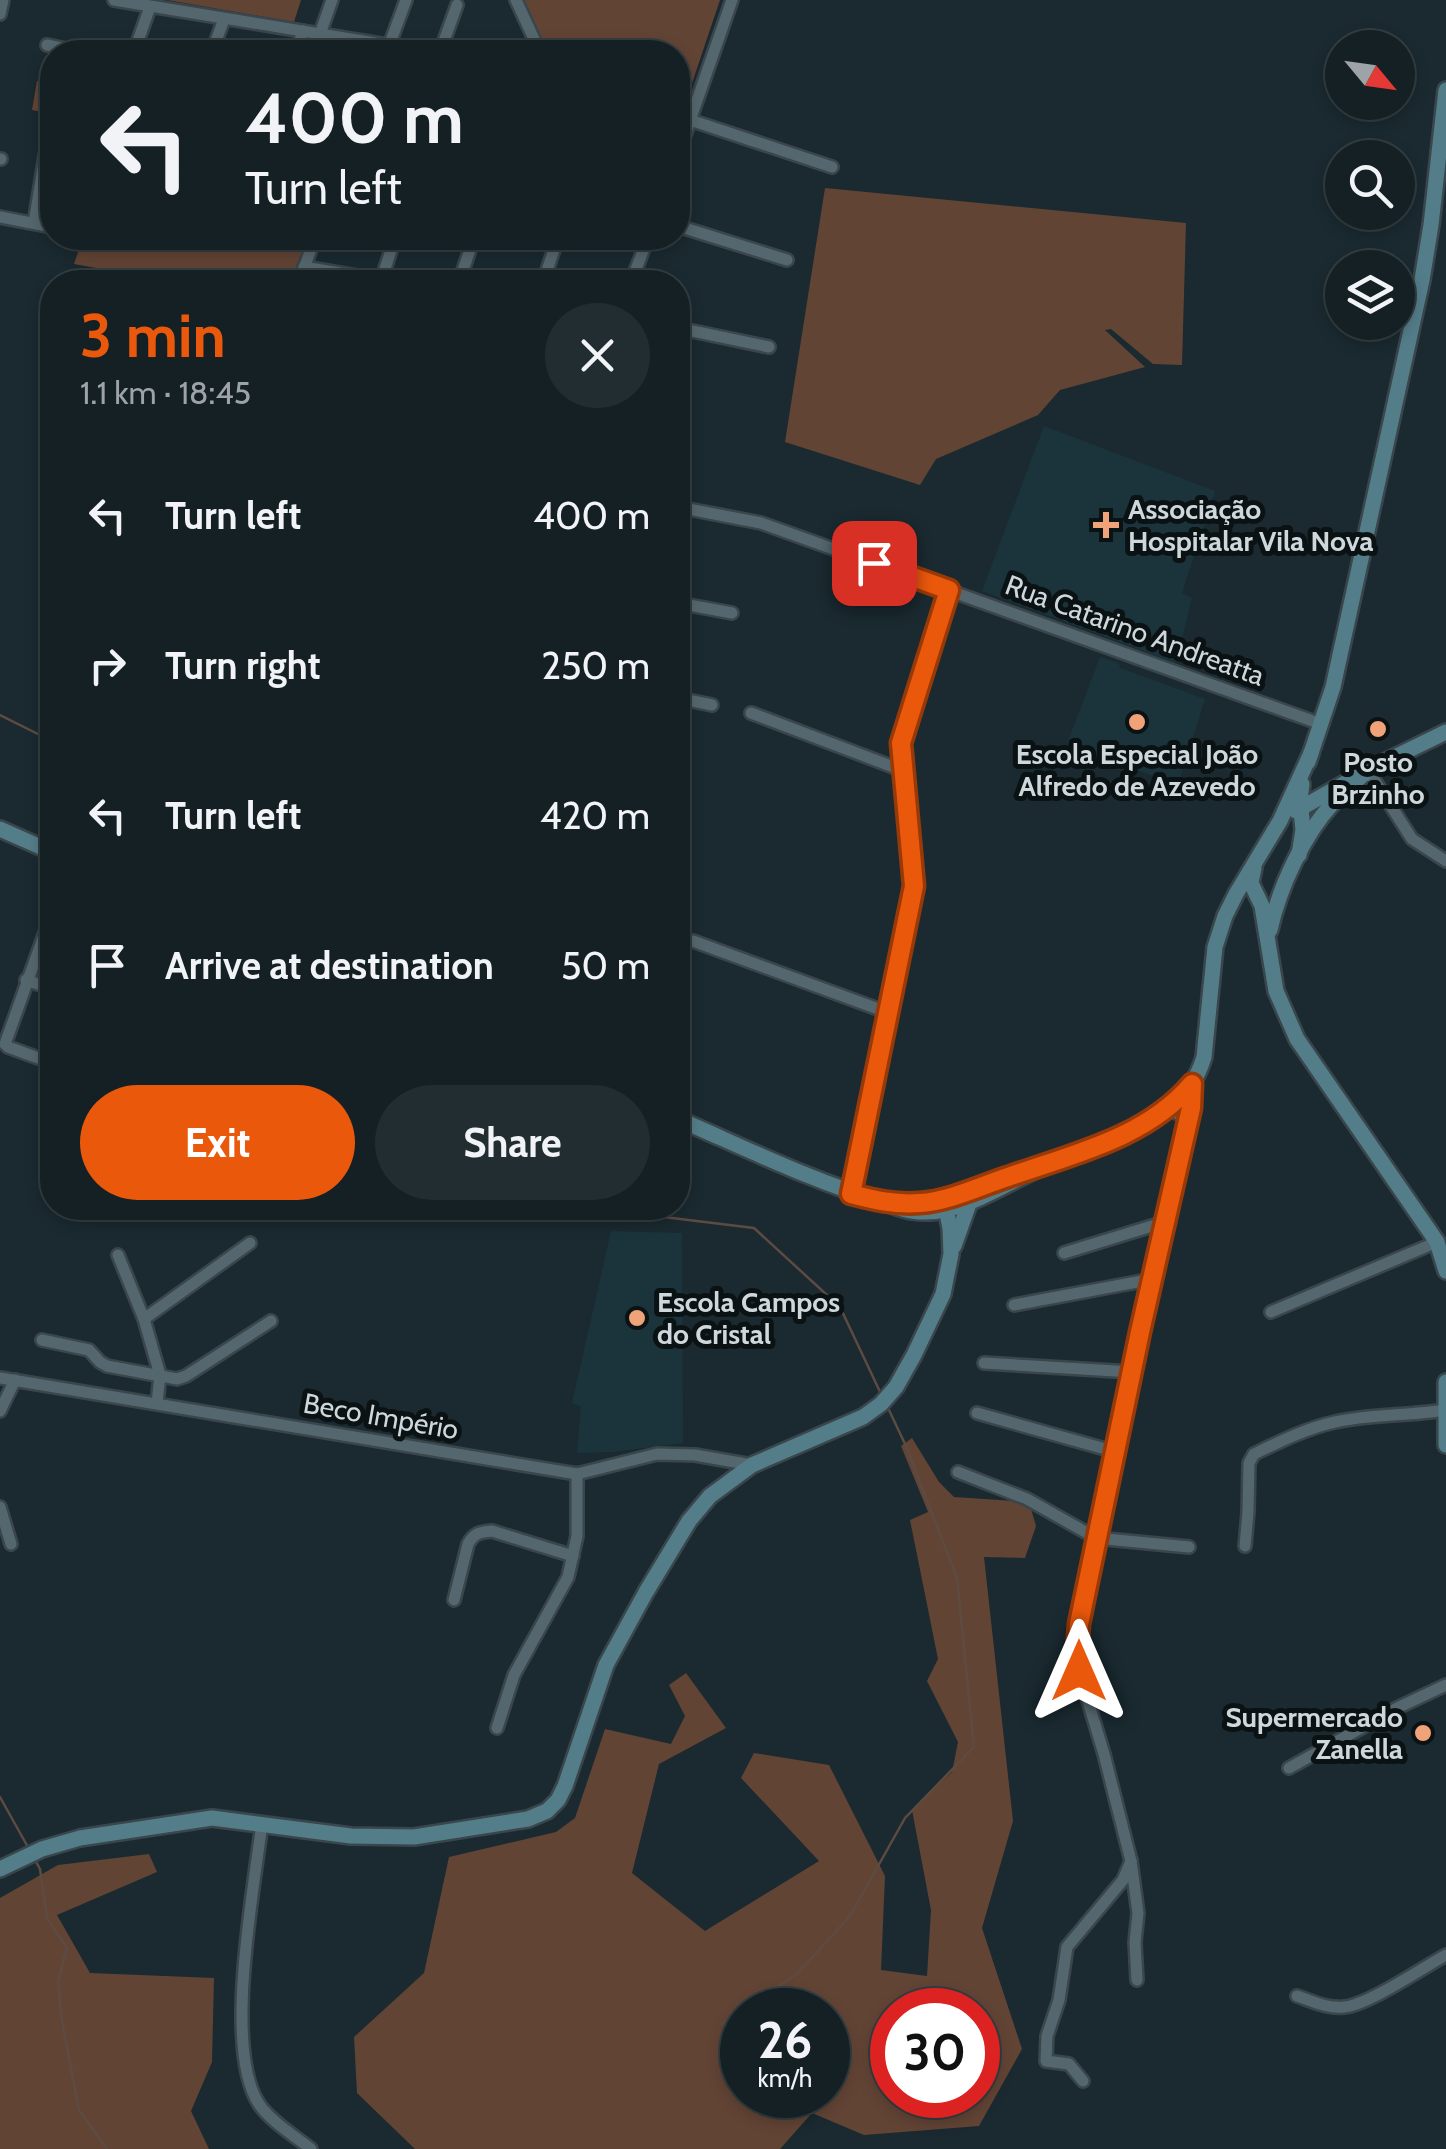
<!DOCTYPE html>
<meta charset="utf-8">
<style>
:root{--surface:#142024;--page:#212d31;--text:#f1f3f6;--muted:#9da3a6;--line:#333e41;--accent:#ea580c}
body{margin:0;font-family:Cabin,sans-serif;background:var(--page);color:var(--text);height:100vh;display:flex;flex-direction:column;font-size:38px;white-space:nowrap}
*{box-sizing:border-box;margin:0}
p{font-size:32px;color:var(--muted)}
.icon{flex:none;width:55px;height:55px;fill:none;stroke:currentColor;stroke-width:2;stroke-linecap:round;stroke-linejoin:round}
.map{position:relative;flex:1;overflow:hidden}
.sheet{position:absolute;left:40px;top:270px;width:650px;height:950px;display:flex;flex-direction:column;background:var(--surface);border-radius:40px;box-shadow:0 5px 15px #0003,0 0 0 2px var(--line)}
.sheet>*{flex:none}
.banner{position:absolute;left:40px;top:40px;width:650px;height:210px;border-radius:40px;box-shadow:0 5px 15px #0003,0 0 0 2px var(--line);background:#142024;color:var(--text);overflow:hidden}
.needle{width:65px;rotate:119deg}
.tools{position:absolute;left:1325px;top:30px;display:grid;gap:20px}
.tools a{display:grid;place-items:center;width:90px;height:90px;border-radius:50%;background:var(--surface);box-shadow:0 5px 15px #0003,0 0 0 2px var(--line);font-size:50px}
.speed{position:absolute;left:720px;top:1988px;display:flex;gap:20px;font-size:50px;font-weight:700;text-align:center}
.speed>*{display:grid;place-content:center;width:130px;height:130px;border-radius:50%;background:var(--surface);box-shadow:0 5px 15px #0003,0 0 0 2px var(--line);line-height:1}
.speed small{font-size:25px;font-weight:400}
.speed .limit{border:15px solid #d22;background:#fff;color:#111}
.pin{position:absolute;display:grid;place-items:center;width:85px;height:85px;color:#fff;margin:-42px;border-radius:20px;box-shadow:0 5px 15px #0006}
.me{position:absolute;width:110px;margin:-55px;rotate:0deg;stroke-linejoin:round;filter:drop-shadow(0 0 8px #0008)}
.turn{display:flex;align-items:center;gap:35px;height:210px;padding:0 40px;font-size:45px}
.turn .icon{width:130px;height:130px;stroke-width:2.5}
.turn b{display:block;font-size:70px;line-height:85px}
.round{display:grid;place-items:center;flex:none;width:105px;height:105px;border-radius:52px;background:var(--page)}
.head{display:flex;align-items:center;justify-content:space-between;height:170px;padding:0 40px}
h1{font-size:60px;font-weight:700;line-height:75px;color:var(--accent)}
.primary-button{display:flex;gap:20px;margin-top:auto;padding:20px 40px}
.primary-button a{flex:1;height:115px;border-radius:60px;background:var(--accent);color:#fff;font-size:40px;font-weight:700;line-height:115px;text-align:center}
.primary-button a+a{background:var(--page);color:var(--text)}
ul{padding:0;list-style:none}
li{display:flex;align-items:center;gap:30px;height:150px;padding:0 40px}
li div{flex:1}
li b{display:block;font-size:38px}
li em{font-style:normal}
.map>svg:first-child{display:block}
.built{fill:#1b343c}
.green{fill:#624435;fill-rule:evenodd}
.lines{fill:none;stroke-linecap:round;stroke-linejoin:round}
.stream{stroke:#5d4b42;stroke-width:2.5}
.street-casing{stroke:#39464b;stroke-width:16}
.secondary-casing{stroke:#39464b;stroke-width:20}
.street{stroke:#55676e;stroke-width:11}
.secondary{stroke:#547d8a;stroke-width:15}
.route-casing{stroke:#983908;stroke-width:25}
.route{stroke:#ea580c;stroke-width:18}
.poi-dot{fill:#f0a279;stroke:#0b1214;stroke-width:4}
.labels{text-anchor:middle;stroke-width:10;stroke-linejoin:round;paint-order:stroke}
.poi-label{font-size:28px;font-weight:bold;fill:#ced8dc;stroke:#0b1214;text-anchor:start}
.street-label{font-size:28px;fill:#ced8dc;stroke:#0b1214}
</style>
<div class="map">
<svg width="1446" height="2149" viewBox="0 0 1446 2149">
<rect width="100%" height="100%" fill="#1a2a30"/>
<!-- built -->
<g class="built">
<path d="M1044,426L1215,491L1182,593L1192,598L1176,663L982,591Z"/>
<path d="M1100,657L1119,663L1120,668L1205,699L1178,785L1067,744Z"/>
<path d="M611,1231L682,1233L683,1443L612,1452L577,1453L581,1406L572,1403Z"/>
</g>
<!-- green -->
<g class="green">
<path d="M167,0H301L294,22Z"/>
<path d="M521,0H720L683,110L678,108V52H546Z"/>
<path d="M37,81L52,83V114L32,110Z"/>
<path d="M825,188L1186,223L1182,365L1153,364L1111,329L1105,330L1145,367L1060,390L1038,415L936,459L920,485L785,442Z"/>
<path d="M83,238H310L296,282H173L74,264Z"/>
<path d="M912,1438L939,1482L954,1497L1029,1502L1036,1526L1025,1558L984,1557L1013,1821L982,1928L1022,2049L979,2126L864,2135L812,2113L780,2149H415L357,2093L354,2037L424,1973L449,1857L556,1832L575,1818L605,1729L671,1744L685,1716L669,1685L686,1673L726,1728L659,1764L632,1873L705,1931L819,1861L741,1778L754,1753L829,1765L885,1876L881,1970L927,1976L931,1910L912,1810L952,1772L958,1742L927,1681L938,1659L910,1520L928,1512L901,1446ZM742,2010H828V2095H742ZM892,2010H978V2095H892Z"/>
<path d="M149,1854L157,1872L57,1915L90,1973L214,1978L212,2062L191,2111L209,2149H0V1898L58,1865Z"/>
</g>
<g class="lines">
<!-- stream -->
<g class="stream">
<path d="M0,715L52,741"/>
<path d="M590,1208L754,1228L840,1307L882,1396"/>
<path d="M0,1797L29,1849"/>
<path d="M35,1860L40,1869L47,1918L67,1948L58,1981L62,2021L79,2110L107,2149"/>
<path d="M743,2010L798,1973L850,1916L905,1818L974,1747L957,1578L906,1446L888,1408"/>
<path d="M722,2024L741,2011"/>
</g>
<defs>
<g id="street">
<path d="M114,0L430,52"/>
<path d="M516,0L540,52"/>
<path d="M0,14L3,0"/>
<path d="M320,34L332,0"/>
<path d="M47,45L81,52"/>
<path d="M389,46L406,0"/>
<path d="M134,52L150,7"/>
<path d="M212,52L224,19"/>
<path d="M296,52L303,31"/>
<path d="M440,52L457,5"/>
<path d="M678,116L832,167"/>
<path d="M678,155L732,0"/>
<path d="M0,159H1"/>
<path d="M0,217L52,227"/>
<path d="M34,223L50,126"/>
<path d="M678,226L787,260"/>
<path d="M304,267L392,282"/>
<path d="M381,281L395,238"/>
<path d="M299,282L315,238"/>
<path d="M459,282L474,238"/>
<path d="M543,282L558,238"/>
<path d="M631,282L648,238"/>
<path d="M678,328L769,347"/>
<path d="M678,507L761,523L1321,724"/>
<path d="M678,603L732,613"/>
<path d="M678,698L712,705"/>
<path d="M751,713L904,771"/>
<path d="M1368,770L1412,839L1446,861"/>
<path d="M52,913L5,1044L8,1047L52,1063"/>
<path d="M693,941L889,1013"/>
<path d="M26,980L52,989"/>
<path d="M851,1194L914,886L901,743L949,589"/>
<path d="M1064,1253L1165,1222"/>
<path d="M118,1255L144,1319L160,1375L157,1403"/>
<path d="M1014,1305L1153,1279"/>
<path d="M1271,1312L1437,1242"/>
<path d="M144,1319L250,1243"/>
<path d="M42,1340L89,1350L100,1362L107,1366L177,1379L186,1376L271,1321"/>
<path d="M984,1363L1132,1372"/>
<path d="M0,1378L577,1474L657,1454L695,1455L752,1465"/>
<path d="M0,1411L15,1380"/>
<path d="M977,1413L1116,1452"/>
<path d="M958,1472L1027,1499L1096,1538L1189,1547"/>
<path d="M0,1507L11,1544"/>
<path d="M1245,1546L1248,1512L1249,1463L1254,1454C1279,1442 1307,1428 1335,1422C1371,1414 1408,1416 1445,1410"/>
<path d="M454,1600L468,1544C474,1533 480,1532 492,1531L573,1556"/>
<path d="M497,1728L514,1675L568,1577L577,1536V1474"/>
<path d="M1289,1768L1397,1708L1446,1685"/>
<path d="M262,1823C254,1889 223,2049 259,2104C269,2120 296,2137 311,2149"/>
<path d="M1137,1980L1135,1942L1138,1913L1131,1861L1104,1754L1079,1671L1077,1652L1079,1623L1096,1538L1191,1108L1192,1084"/>
<path d="M1297,1996C1312,2001 1328,2009 1344,2007C1368,2005 1422,1968 1446,1955"/>
<path d="M1083,2081L1069,2064L1046,2061L1047,2036L1059,2000L1067,1947L1123,1880L1131,1861"/>
</g>
<g id="secondary">
<path d="M1308,762L1333,687L1422,280L1431,225L1446,90"/>
<path d="M1296,811L1368,770L1446,732"/>
<path d="M0,829L52,852"/>
<path d="M1299,855L1303,830L1300,799L1302,784"/>
<path d="M1254,868L1251,883L1262,906L1276,991L1297,1039L1437,1242L1446,1271"/>
<path d="M1270,930C1279,888 1304,834 1333,803C1344,791 1357,781 1368,770"/>
<path d="M1170,1108L1181,1113L1188,1122"/>
<path d="M678,1119C745,1148 812,1181 883,1202C892,1205 902,1210 912,1211C924,1213 937,1212 949,1209C983,1200 1014,1179 1047,1165C1088,1148 1135,1136 1171,1107C1187,1094 1198,1077 1204,1057L1215,947L1225,916L1236,894L1280,821L1311,753"/>
<path d="M935,1201L990,1183"/>
<path d="M954,1246L970,1201"/>
<path d="M1446,1382V1445"/>
<path d="M0,1869L42,1849L80,1838L212,1818L351,1836L414,1837L528,1819L547,1811L558,1800L565,1786L606,1665L646,1592L689,1521L710,1496L752,1465L863,1417L881,1404L896,1387L914,1355L943,1294L951,1254L950,1228L944,1199"/>
</g>
</defs>
<!-- street casing -->
<use href="#street" class="street-casing"/>
<!-- secondary casing -->
<use href="#secondary" class="secondary-casing"/>
<!-- street -->
<use href="#street" class="street"/>
<!-- secondary -->
<use href="#secondary" class="secondary"/>
</g>
<g class="lines">
<defs>
<path id="route" d="M874,563L949,590L901,743L914,886L851,1194C874,1200 895,1205 920,1203C950,1201 980,1186 1008,1177C1073,1154 1146,1138 1192,1084L1191,1108L1140,1332L1079,1624L1077,1652L1079,1671"/>
</defs>
<!-- route casing -->
<use href="#route" class="route-casing"/>
<!-- route -->
<use href="#route" class="route"/>
</g>
<!-- markers -->
<g class="poi-dot">
<path d="M1101 510h10v10h10v10h-10v10h-10v-10h-10v-10h10z"/>
<circle cx="1137" cy="722" r="10"/>
<circle cx="1378" cy="729" r="10"/>
<circle cx="637" cy="1318" r="10"/>
<circle cx="1423" cy="1733" r="10"/>
</g>
<g class="labels">
<!-- poi labels -->
<g class="poi-label">
<text x="1128" y="519">Associação<tspan x="1128" dy="32">Hospitalar Vila Nova</tspan></text>
<text x="1137" y="764" text-anchor="middle">Escola Especial João<tspan x="1137" dy="32">Alfredo de Azevedo</tspan></text>
<text x="1378" y="772" text-anchor="middle">Posto<tspan x="1378" dy="32">Brzinho</tspan></text>
<text x="657" y="1312">Escola Campos<tspan x="657" dy="32">do Cristal</tspan></text>
<text x="1403" y="1727" text-anchor="end">Supermercado<tspan x="1403" dy="32">Zanella</tspan></text>
</g>
<!-- street labels -->
<g class="street-label">
<text transform="translate(1135 630) rotate(20)" y="10">Rua Catarino Andreatta</text>
<text transform="translate(381 1416) rotate(10)" y="10">Beco Império</text>
</g>
</g>
</svg>
<div class="tools">
<a><svg class="needle" viewBox="-14 -14 28 28"><path d="M0-13l5 13h-10z" fill="#e53935"/><path d="M0 13l5-13h-10z" fill="#9da3a6"/></svg></a>
<a><svg class="icon" aria-label="search" viewBox="0 0 24 24"><circle cx="10" cy="10" r="6"/><path d="M15 15l6 6"/></svg></a>
<a><svg class="icon" aria-label="layers" viewBox="0 0 24 24"><path d="M12 4l9 5-9 5-9-5zM3 14l9 5 9-5"/></svg></a>
</div>
<div class="speed"><div>26<small>km/h</small></div><div class="limit">30</div></div>
<div class="pin" style="left:874px;top:563px;background:#d93025"><svg class="icon" aria-label="arrive" viewBox="0 0 24 24"><path d="M6 21V4h12l-3 4 3 4H6"/></svg></div>
<svg class="me" style="left:1079px;top:1671px" viewBox="-20 -20 40 40"><path d="M0-17L14 15 0 8-14 15z" fill="#ea580c" stroke="#fff" stroke-width="4"/></svg>
<div class="banner">
<div class="turn"><svg class="icon" aria-label="left" viewBox="0 0 24 24"><path d="M17 20v-9H6M10 6l-5 5 5 5"/></svg><div><b>400 m</b>Turn left</div></div>
</div>
<section class="sheet">
<div class="head"><div><h1>3 min</h1><p>1.1 km · 18:45</p></div><a class="round"><svg class="icon" aria-label="close" viewBox="0 0 24 24"><path d="M6 6l12 12M18 6L6 18"/></svg></a></div>
<ul>
<li><svg class="icon" aria-label="left" viewBox="0 0 24 24"><path d="M17 20v-9H6M10 6l-5 5 5 5"/></svg><div><b>Turn left</b></div><em>400 m</em></li>
<li><svg class="icon" aria-label="right" viewBox="0 0 24 24"><path d="M7 20v-9h11M14 6l5 5-5 5"/></svg><div><b>Turn right</b></div><em>250 m</em></li>
<li><svg class="icon" aria-label="left" viewBox="0 0 24 24"><path d="M17 20v-9H6M10 6l-5 5 5 5"/></svg><div><b>Turn left</b></div><em>420 m</em></li>
<li><svg class="icon" aria-label="arrive" viewBox="0 0 24 24"><path d="M6 21V4h12l-3 4 3 4H6"/></svg><div><b>Arrive at destination</b></div><em>50 m</em></li>
</ul>
<div class="primary-button"><a>Exit</a><a>Share</a></div>
</section>
</div>
